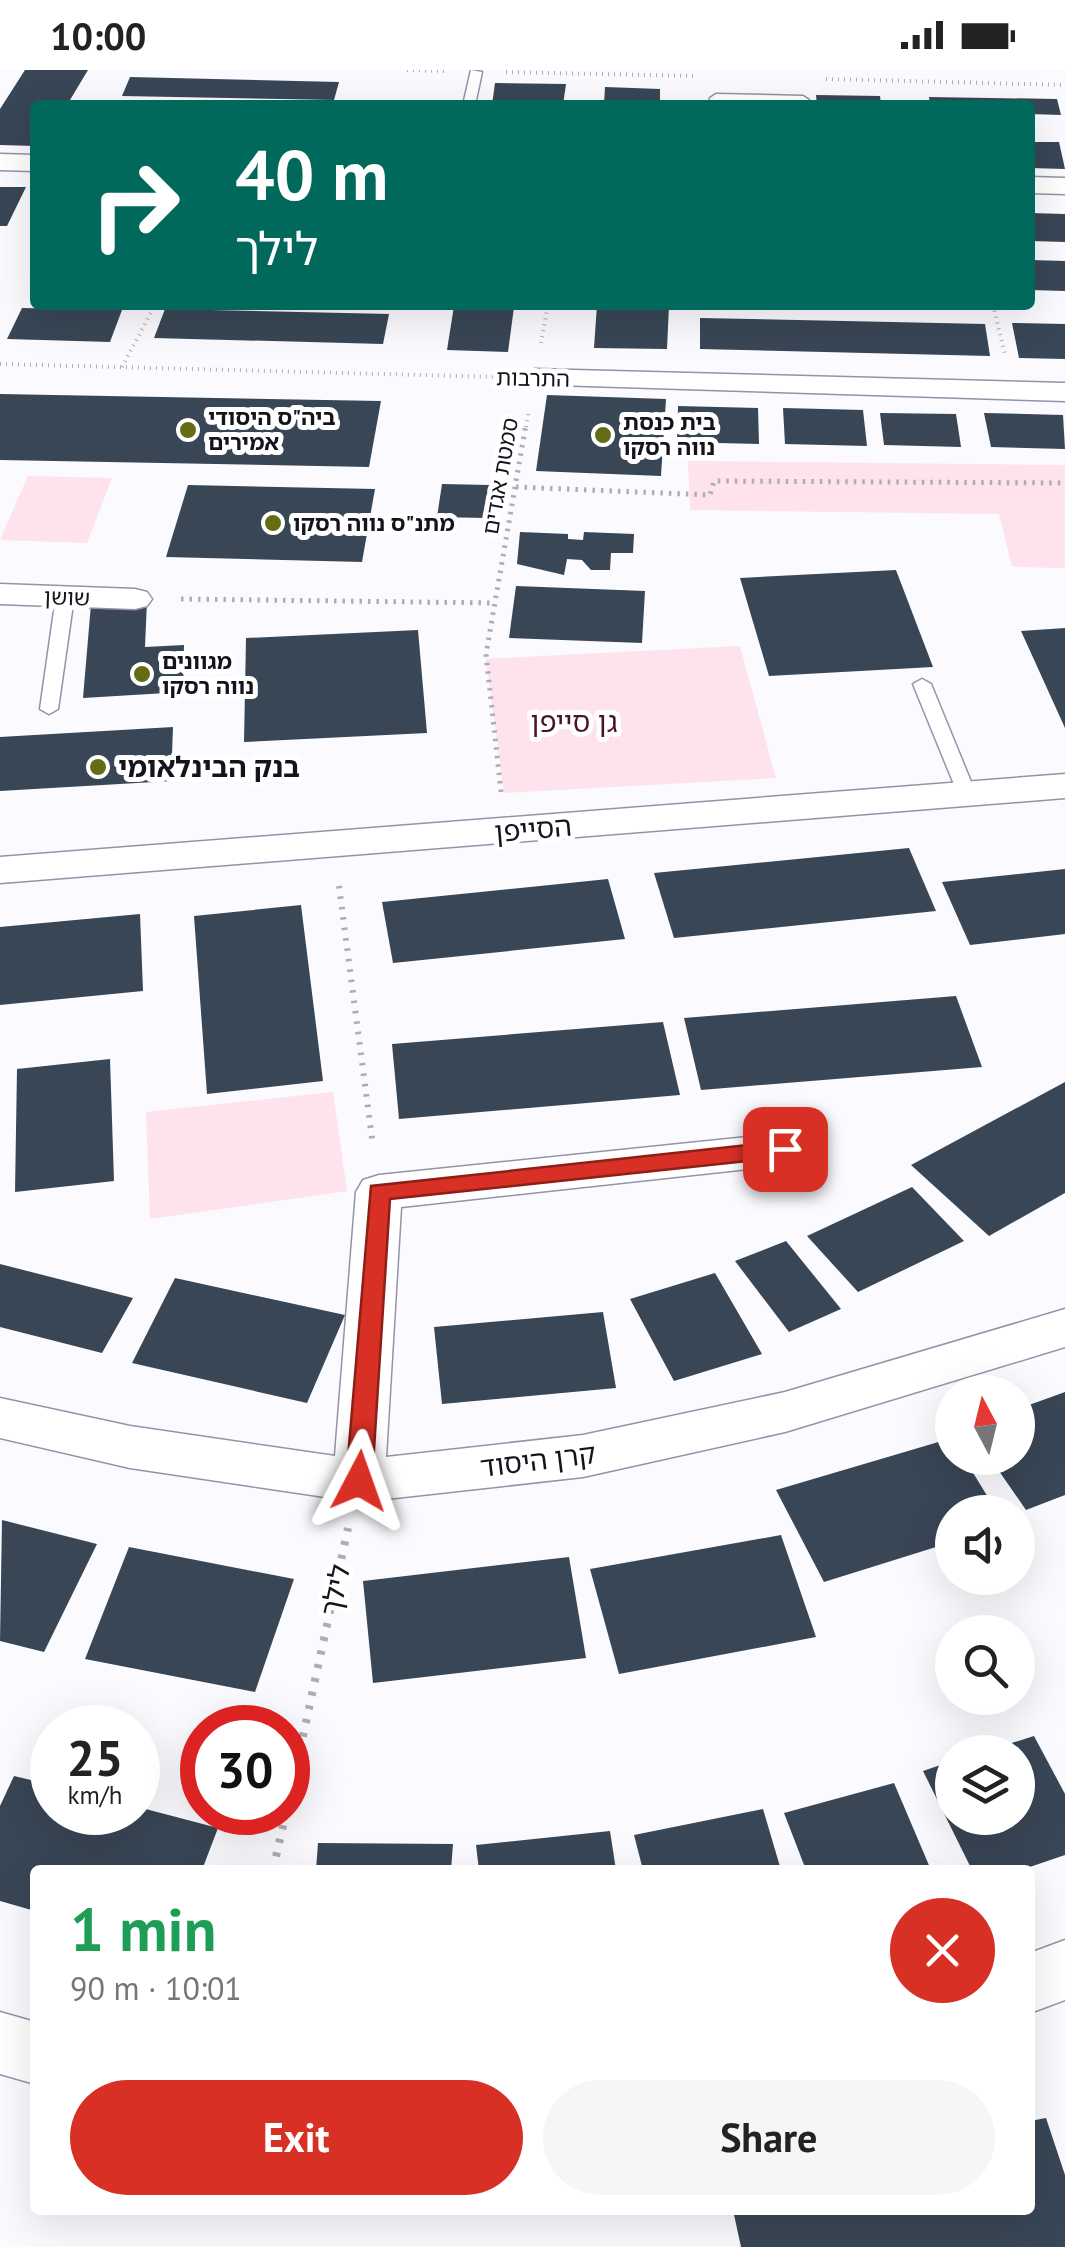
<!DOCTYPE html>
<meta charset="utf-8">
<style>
:root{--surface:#fff;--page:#f6f6f6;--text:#222;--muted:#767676;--accent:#d93025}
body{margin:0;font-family:"PT Sans","Noto Sans Hebrew",sans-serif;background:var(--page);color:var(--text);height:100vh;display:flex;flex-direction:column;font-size:38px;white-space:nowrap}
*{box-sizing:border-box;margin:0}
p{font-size:32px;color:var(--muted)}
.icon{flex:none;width:55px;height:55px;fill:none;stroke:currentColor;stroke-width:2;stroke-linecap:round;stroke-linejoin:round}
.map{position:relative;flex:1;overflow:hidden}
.sheet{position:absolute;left:30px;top:1795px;width:1005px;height:350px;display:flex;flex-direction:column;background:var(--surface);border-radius:10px;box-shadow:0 10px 40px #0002}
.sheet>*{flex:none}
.banner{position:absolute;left:30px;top:30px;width:1005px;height:210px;border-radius:10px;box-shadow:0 10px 40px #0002;background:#00695c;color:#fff;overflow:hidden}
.needle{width:65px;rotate:353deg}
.tools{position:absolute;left:935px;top:1305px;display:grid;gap:20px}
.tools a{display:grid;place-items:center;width:100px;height:100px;border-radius:50%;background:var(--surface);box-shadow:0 10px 40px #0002;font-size:50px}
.speed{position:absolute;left:30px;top:1635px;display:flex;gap:20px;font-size:50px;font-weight:700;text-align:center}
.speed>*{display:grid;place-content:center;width:130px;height:130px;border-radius:50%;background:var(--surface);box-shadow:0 10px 40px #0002;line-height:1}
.speed small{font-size:25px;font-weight:400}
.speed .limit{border:15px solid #d22;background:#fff;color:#111}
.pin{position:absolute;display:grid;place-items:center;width:85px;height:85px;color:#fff;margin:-42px;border-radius:20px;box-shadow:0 5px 15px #0006}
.me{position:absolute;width:110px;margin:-55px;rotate:4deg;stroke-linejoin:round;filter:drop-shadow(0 0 8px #0008)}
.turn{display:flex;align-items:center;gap:35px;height:210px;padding:0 40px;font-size:45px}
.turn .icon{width:130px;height:130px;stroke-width:2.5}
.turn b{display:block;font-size:70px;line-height:85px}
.round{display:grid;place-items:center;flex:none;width:105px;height:105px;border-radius:52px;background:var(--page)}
.headline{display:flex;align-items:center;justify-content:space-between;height:170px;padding:0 40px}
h1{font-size:60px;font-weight:700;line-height:75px;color:#1e9e55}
.primary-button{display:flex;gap:20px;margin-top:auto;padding:20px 40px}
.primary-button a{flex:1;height:115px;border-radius:60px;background:var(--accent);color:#fff;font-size:40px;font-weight:700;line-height:115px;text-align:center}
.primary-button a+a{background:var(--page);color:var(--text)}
.status{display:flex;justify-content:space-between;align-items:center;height:70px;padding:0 50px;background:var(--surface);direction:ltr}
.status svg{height:28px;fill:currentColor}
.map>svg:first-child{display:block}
.green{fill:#fee2ec}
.building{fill:#394655}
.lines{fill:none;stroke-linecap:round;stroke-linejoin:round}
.lane-casing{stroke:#9493a8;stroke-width:3}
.street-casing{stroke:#9493a8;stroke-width:3}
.path-far3{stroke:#adadb3;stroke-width:4;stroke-dasharray:1 5;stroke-linecap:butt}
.path-far2{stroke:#adadb3;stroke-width:5;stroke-dasharray:2.5 6;stroke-linecap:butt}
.path-far1{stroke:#adadb3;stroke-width:6;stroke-dasharray:2.5 8;stroke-linecap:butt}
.path{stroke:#adadb3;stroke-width:8;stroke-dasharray:4 10;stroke-linecap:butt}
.lane{fill:#fff;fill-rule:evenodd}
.street{fill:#fff;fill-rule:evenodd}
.route{fill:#d93025;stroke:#8d1f18;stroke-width:2.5}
.poi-dot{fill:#656d14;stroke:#fff;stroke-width:4}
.labels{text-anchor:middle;stroke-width:10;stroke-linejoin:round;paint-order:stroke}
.far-street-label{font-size:22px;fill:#15141c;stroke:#fff}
.far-poi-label{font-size:22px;font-weight:bold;fill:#15141c;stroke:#fff;text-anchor:start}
.park-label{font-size:28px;fill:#4b122d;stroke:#fff}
.poi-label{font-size:28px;font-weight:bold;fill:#15141c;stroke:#fff;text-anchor:start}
.street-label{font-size:28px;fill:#15141c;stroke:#fff}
</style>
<div class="status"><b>10:00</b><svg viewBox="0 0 49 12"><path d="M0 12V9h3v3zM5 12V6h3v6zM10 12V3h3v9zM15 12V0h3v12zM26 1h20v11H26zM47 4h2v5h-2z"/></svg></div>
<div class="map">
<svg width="1065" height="2177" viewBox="0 0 1065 2177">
<rect width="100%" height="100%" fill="#fafaff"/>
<!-- green -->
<g class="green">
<path d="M688,391L1065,395V498L1012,497L999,444L690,440Z"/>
<path d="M28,406L112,408L87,473L0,470Z"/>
<path d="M740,576L776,708L504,723L486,589Z"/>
<path d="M333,1022L347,1121L150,1149L146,1042Z"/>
</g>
<!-- building -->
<g class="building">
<path d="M25,0H88L67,35H35V76L0,75V39Z"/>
<path d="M130,7L339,12L334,30L122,26Z"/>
<path d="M495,13L566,14L563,35H492Z"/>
<path d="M605,17L660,19V35H604Z"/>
<path d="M816,25L880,26L881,35H817Z"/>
<path d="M929,27L1057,29L1061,45L1030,44V35H930Z"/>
<path d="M1030,72H1059L1065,99L1030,98Z"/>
<path d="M0,117H26L7,156H0Z"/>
<path d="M1030,143L1065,144V172L1030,171Z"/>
<path d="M1030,190L1065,191V221L1030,220Z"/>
<path d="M597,235H669L667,279L594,278Z"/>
<path d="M454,236L514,237L508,282L447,280Z"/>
<path d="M22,238L122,240L110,272L7,269Z"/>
<path d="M165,239L389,244L383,274L154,268Z"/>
<path d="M700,248L985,254L990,286L700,279Z"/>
<path d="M1012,253L1065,254V289L1019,288Z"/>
<path d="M0,324L381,331L369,397L0,390Z"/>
<path d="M547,325L666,329L661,406L536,401Z"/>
<path d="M678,336L758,338L759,374L677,372Z"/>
<path d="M783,338L863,340L867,376L785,374Z"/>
<path d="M880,343L956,344L961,377L884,375Z"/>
<path d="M984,343L1063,345L1065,379L991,377Z"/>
<path d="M442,414L489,415L485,448L437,447Z"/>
<path d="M188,415L375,419L362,492L166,487Z"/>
<path d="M520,462L568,464V469L583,470L584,462L634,464L633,483H611L610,500H591L582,490L567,489L564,505L517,494Z"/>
<path d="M896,500L933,597L769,606L740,508Z"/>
<path d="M516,516L645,521L642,573L509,568Z"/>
<path d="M147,531L145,577L184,575L183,622L83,628L91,534Z"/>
<path d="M1065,558V658L1021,561Z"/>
<path d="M418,560L427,663L244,672L246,568Z"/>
<path d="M173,657L171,711L0,721V667Z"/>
<path d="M909,778L936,841L674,868L654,803Z"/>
<path d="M1065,799V864L970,875L942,812Z"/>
<path d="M608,809L625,869L393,893L382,832Z"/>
<path d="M301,835L323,1011L207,1024L194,846Z"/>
<path d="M140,844L143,921L0,935V857Z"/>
<path d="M956,926L982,997L701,1020L684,948Z"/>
<path d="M663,952L680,1025L399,1049L392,974Z"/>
<path d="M110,989L114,1111L15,1122L17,999Z"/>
<path d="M1065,1012V1123L989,1166L911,1095Z"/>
<path d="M912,1117L964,1171L858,1222L807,1166Z"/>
<path d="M786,1171L841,1239L789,1262L735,1191Z"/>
<path d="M0,1194L133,1228L102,1283L0,1257Z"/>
<path d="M715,1203L762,1284L674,1311L630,1229Z"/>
<path d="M175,1208L345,1245L307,1333L132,1293Z"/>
<path d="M603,1242L616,1318L442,1334L434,1257Z"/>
<path d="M1065,1322V1425L1026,1440L990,1388H1018V1339Z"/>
<path d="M952,1368V1388H964L997,1442H952V1472L824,1512L776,1420Z"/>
<path d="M2,1450L97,1474L44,1582L0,1571Z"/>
<path d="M781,1465L816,1567L619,1604L590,1499Z"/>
<path d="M129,1477L294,1509L255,1622L85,1589Z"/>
<path d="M569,1487L586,1588L373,1613L363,1511Z"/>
<path d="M1034,1666L1065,1724V1785L1021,1800H972L923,1701L952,1691V1748H1018V1682H983Z"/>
<path d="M14,1706L52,1715V1742H138V1737L218,1758L202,1800H35V1841L0,1831V1736Z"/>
<path d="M894,1713L931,1800H806L784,1743Z"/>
<path d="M763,1739L781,1800H643L634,1765Z"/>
<path d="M610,1761L616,1800H479L476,1775Z"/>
<path d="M318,1773L453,1774L451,1800H316Z"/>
<path d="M1046,2048L1065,2105V2177H741L733,2140H1030V2051Z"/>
</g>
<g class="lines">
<defs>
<g id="lane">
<path d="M471,0L482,2L475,35H463Z"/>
<path d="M716,24L803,26L809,30L803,34L722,32L721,35H709L710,28Z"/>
<path d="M65,522L74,527L58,639L49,644L40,639L56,527Z"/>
<path d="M922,609L931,614L976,724L974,728H960L958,724L913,614Z"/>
</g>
<g id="street">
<path d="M0,84L35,85V101L0,100Z"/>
<path d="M1030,107L1065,108V124L1030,123Z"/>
<path d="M535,299L1065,313V331L524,314L520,308L524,302Z"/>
<path d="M0,514L135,519L147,522L152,529L147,536L135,539L0,534Z"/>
<path d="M1065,704V728L0,813V787Z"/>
<path d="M785,1063L801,1067L807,1079L801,1091L785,1095L401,1137L386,1387L583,1365L785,1322L1065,1239V1277L785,1362L583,1407L359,1432L130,1398L0,1368V1328L130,1356L335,1386L356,1122L363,1110L379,1105Z"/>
<path d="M1065,1870V1930L1030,1943V1883Z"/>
<path d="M0,1942L35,1952V2014L0,2004Z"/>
</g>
</defs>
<!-- lane casing -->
<use href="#lane" class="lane-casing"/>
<!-- street casing -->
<use href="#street" class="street-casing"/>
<!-- path-far3 -->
<g class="path-far3">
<path d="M407,0L444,1"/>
<path d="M506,2L694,6"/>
<path d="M826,9L1065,15"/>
<path d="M993,235L1005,285"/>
<path d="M541,273L548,235"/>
<path d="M0,294L499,307"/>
<path d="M122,297L155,235"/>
<path d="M526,357L529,340"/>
</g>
<!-- path-far2 -->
<g class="path-far2">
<path d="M516,417L710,425L714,411L1065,413"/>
<path d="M181,529L495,533"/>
<path d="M501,722L486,584L526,354"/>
</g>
<!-- path-far1 -->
<path class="path-far1" d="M339,816L373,1076"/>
<!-- path -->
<g class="path">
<path d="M288,1735L348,1458"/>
<path d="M273,1800L286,1742"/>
</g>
<!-- lane -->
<use href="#lane" class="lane"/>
<!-- street -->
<use href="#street" class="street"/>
</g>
<!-- route -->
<path class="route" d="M785,1071L797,1079L785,1087L390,1129L372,1411L368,1419L359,1422L350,1419L346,1411L371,1116Z"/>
<!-- markers -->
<g class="poi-dot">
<circle cx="188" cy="360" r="10"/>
<circle cx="603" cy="365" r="10"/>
<circle cx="273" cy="453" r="10"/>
<circle cx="142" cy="604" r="10"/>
<circle cx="98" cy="697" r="10"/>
</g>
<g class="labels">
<!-- far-street labels -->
<g class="far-street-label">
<text transform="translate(533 308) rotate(1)" y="8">התרבות</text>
<text transform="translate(500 406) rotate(-80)" y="8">סמטת אגדים</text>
<text transform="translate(67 527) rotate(2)" y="8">שושן</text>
</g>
<!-- far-poi labels -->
<g class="far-poi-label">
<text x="208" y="355">ביה"ס היסודי<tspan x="208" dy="25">אמירים</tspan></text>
<text x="623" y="360">בית כנסת<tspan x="623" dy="25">נווה רסקו</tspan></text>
<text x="293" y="461">מתנ"ס נווה רסקו</text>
<text x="162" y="599">מגוונים<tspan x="162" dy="25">נווה רסקו</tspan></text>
</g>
<!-- park labels -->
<g class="park-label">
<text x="574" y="662">גן סייפן</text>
</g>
<!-- poi labels -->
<g class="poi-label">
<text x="118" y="707">בנק הבינלאומי</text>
</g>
<!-- street labels -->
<g class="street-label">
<text transform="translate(533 759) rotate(-5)" y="10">הסייפן</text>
<text transform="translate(538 1390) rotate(-7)" y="10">קרן היסוד</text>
<text transform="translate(335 1520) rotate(-78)" y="10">לילך</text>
</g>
</g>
</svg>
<div class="tools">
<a><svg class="needle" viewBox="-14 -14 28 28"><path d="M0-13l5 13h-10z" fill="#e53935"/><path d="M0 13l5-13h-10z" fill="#767676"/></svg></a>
<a><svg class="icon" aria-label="sound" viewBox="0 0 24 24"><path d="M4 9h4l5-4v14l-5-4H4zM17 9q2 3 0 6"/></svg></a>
<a><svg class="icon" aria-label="search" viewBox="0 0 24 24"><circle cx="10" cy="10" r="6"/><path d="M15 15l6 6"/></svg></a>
<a><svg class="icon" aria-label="layers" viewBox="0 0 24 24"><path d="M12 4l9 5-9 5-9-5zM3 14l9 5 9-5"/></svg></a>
</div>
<div class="speed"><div>25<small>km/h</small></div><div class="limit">30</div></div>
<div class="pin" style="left:785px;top:1079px;background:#d93025"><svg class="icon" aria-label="arrive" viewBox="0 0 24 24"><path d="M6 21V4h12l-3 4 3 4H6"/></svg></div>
<svg class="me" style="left:359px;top:1411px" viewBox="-20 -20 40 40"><path d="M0-17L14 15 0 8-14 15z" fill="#d93025" stroke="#fff" stroke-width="4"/></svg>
<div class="banner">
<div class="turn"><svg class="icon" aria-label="right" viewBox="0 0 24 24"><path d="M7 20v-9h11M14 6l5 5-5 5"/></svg><div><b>40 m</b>לילך</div></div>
</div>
<section class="sheet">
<div class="headline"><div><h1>1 min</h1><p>90 m · 10:01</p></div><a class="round" style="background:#d93025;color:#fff"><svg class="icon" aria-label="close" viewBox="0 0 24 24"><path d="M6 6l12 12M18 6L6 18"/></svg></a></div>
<div class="primary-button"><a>Exit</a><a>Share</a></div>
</section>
</div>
